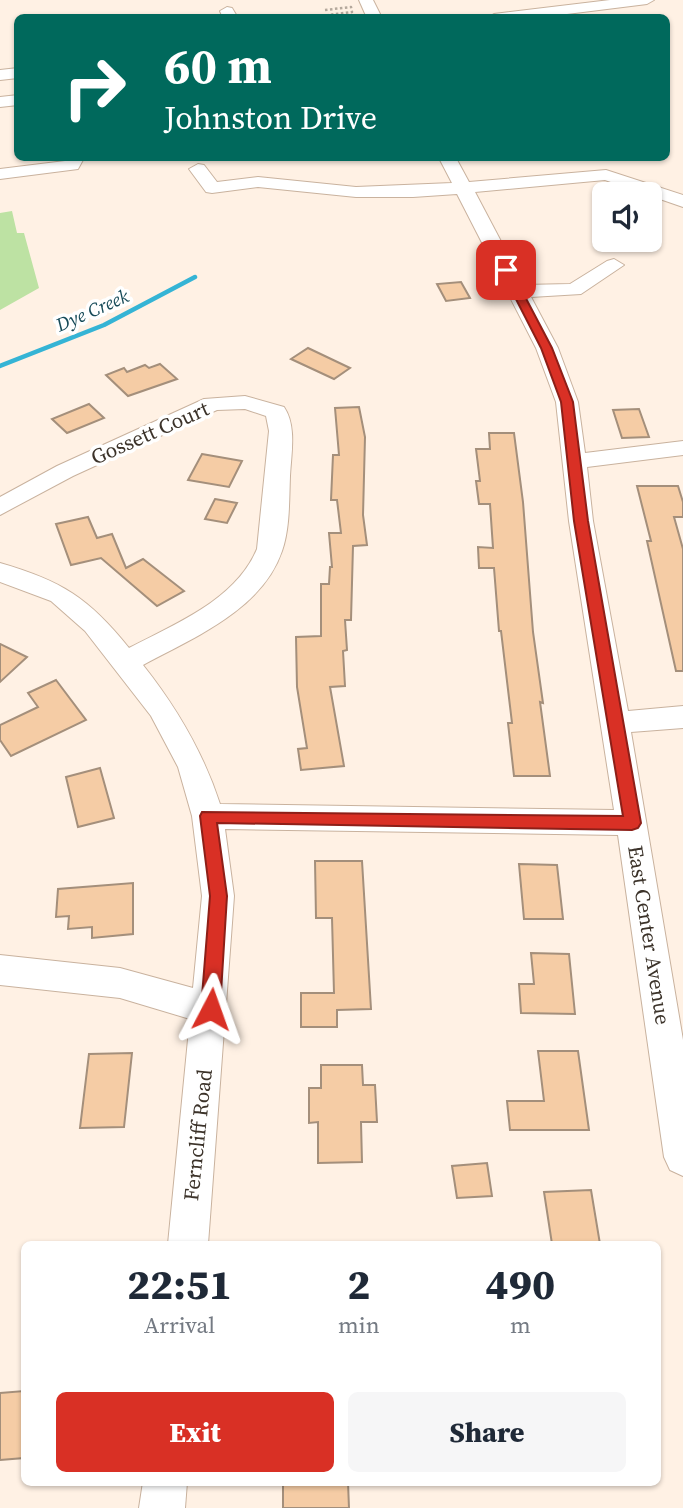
<!DOCTYPE html>
<style>
:root{--surface:#fff;--page:#f6f6f7;--text:#1f2937;--muted:#747a83;--accent:#d93025}
body{margin:0;font-family:"Source Serif 4",serif;background:var(--page);color:var(--text);height:100vh;display:flex;flex-direction:column;font-size:26px;white-space:nowrap}
*{box-sizing:border-box;margin:0}
p{font-size:23px;color:var(--muted)}
.icon{flex:none;width:38px;height:38px;fill:none;stroke:currentColor;stroke-width:2;stroke-linecap:round;stroke-linejoin:round}
.map{position:relative;flex:1;overflow:hidden}
.details{position:absolute;left:21px;top:1241px;width:640px;height:245px;display:flex;flex-direction:column;background:var(--surface);border-radius:10px;box-shadow:0 2px 5px #0004}
.details>*{flex:none}
.hud{position:absolute;left:14px;top:14px;width:656px;height:147px;border-radius:10px;box-shadow:0 2px 5px #0004;background:#00695c;color:#fff;overflow:hidden}
.controls{position:absolute;left:592px;top:182px;display:grid;gap:14px}
.controls a{display:grid;place-items:center;width:70px;height:70px;border-radius:10px;background:var(--surface);box-shadow:0 2px 5px #0004;font-size:35px}
.pin{position:absolute;display:grid;place-items:center;width:60px;height:60px;color:#fff;margin:-30px;border-radius:14px;box-shadow:0 4px 10px #0006}
.me{position:absolute;width:77px;margin:-38px;rotate:4deg;stroke-linejoin:round;filter:drop-shadow(0 0 5px #0008)}
.turn{display:flex;align-items:center;gap:24px;height:147px;padding:0 35px;font-size:32px}
.turn .icon{width:91px;height:91px;stroke-width:2.5}
.turn b{display:block;font-size:49px;line-height:60px}
.eta{display:flex;justify-content:space-evenly;align-items:center;height:119px;text-align:center}
.eta b{font-size:42px;font-weight:800;line-height:49px}
.action{display:flex;gap:14px;margin-top:auto;padding:14px 35px}
.action a{flex:1;height:80px;border-radius:10px;background:var(--accent);color:#fff;font-size:28px;font-weight:800;line-height:80px;text-align:center}
.action a+a{background:var(--page);color:var(--text)}
.map>svg:first-child{display:block}
.green{fill:#bde2a3}
.lines{fill:none;stroke-linecap:round;stroke-linejoin:round}
.stream{stroke:#35b4d5;stroke-width:4.5}
.building{fill:#f5cca5;stroke:#a48f7b;stroke-width:2}
.minor-casing{stroke:#c9b29e;stroke-width:2}
.path{stroke:#b4a89c;stroke-width:2.5;stroke-dasharray:2.5 2.5;stroke-linecap:butt}
.minor{fill:#fff;fill-rule:evenodd}
.route{fill:#d93025;stroke:#8d1f18;stroke-width:2}
.labels{text-anchor:middle;stroke-width:7;stroke-linejoin:round;paint-order:stroke}
.far-water-label{font-size:19px;font-style:italic;fill:#164a58;stroke:#fff}
.street-label{font-size:21px;fill:#3c332a;stroke:#fff}
</style>
<div class="map">
<svg width="683" height="1508" viewBox="0 0 683 1508">
<rect width="100%" height="100%" fill="#fff1e4"/>
<!-- green -->
<path class="green" d="M12,211L17,233H24L39,288L0,310V213Z"/>
<g class="lines">
<!-- stream -->
<path class="stream" d="M0,366L104,325L195,277"/>
</g>
<!-- building -->
<g class="building">
<path d="M461,282L470,298L446,301L437,284Z"/>
<path d="M308,348L350,368L334,379L291,359Z"/>
<path d="M160,364L177,379L128,396L106,375L124,368L127,372L145,365L149,368Z"/>
<path d="M89,404L104,418L67,433L52,419Z"/>
<path d="M359,407L365,437L363,515L367,545L353,546L351,620H345L347,650L343,651L345,686L330,687L344,766L301,770L298,749L307,748L297,687L296,637L321,636V584H329L330,567H332L329,533H341L337,500H331L333,455H339L335,408Z"/>
<path d="M639,409L649,437L622,438L613,410Z"/>
<path d="M489,433H514L523,502L533,632L543,703L540,702L550,776H514L508,723H512L501,631H499L494,568H479L478,547L493,548L490,504H479L476,481H480L476,449H490Z"/>
<path d="M202,454L242,461L229,487L188,480Z"/>
<path d="M637,486H678L683,502V517H674L683,549V671H676L647,541H651Z"/>
<path d="M215,499L237,503L227,523L205,519Z"/>
<path d="M88,517L97,538L112,534L126,568L143,559L184,591L157,606L101,558L71,565L56,524Z"/>
<path d="M0,644L27,657L0,682Z"/>
<path d="M56,680L86,720L11,756L0,740V725L38,707L28,693Z"/>
<path d="M100,768L114,818L78,827L66,777Z"/>
<path d="M315,861H362L371,1009L337,1010V1027H301V993H334L332,918H316Z"/>
<path d="M519,864L557,865L563,919H524Z"/>
<path d="M133,883V934L92,938V927L68,929L69,916L56,917L58,889Z"/>
<path d="M531,953L569,954L575,1014L521,1013L519,984H534Z"/>
<path d="M538,1051H578L589,1130H510L507,1101H544Z"/>
<path d="M132,1053L124,1127L80,1128L89,1054Z"/>
<path d="M321,1065H362L363,1085H375L377,1122H361L362,1162L318,1163V1122L309,1123V1088H321Z"/>
<path d="M487,1163L492,1196L457,1198L452,1166Z"/>
<path d="M591,1190L600,1244H552L544,1192Z"/>
<path d="M24,1391V1458L0,1460V1393Z"/>
<path d="M283,1482H348L349,1508H283Z"/>
</g>
<g class="lines">
<defs>
<g id="minor">
<path d="M359,0H373L382,18H367Z"/>
<path d="M610,0H654L647,4L535,18H487L494,14Z"/>
<path d="M227,7L232,8L238,18H223L220,11Z"/>
<path d="M18,68V78L0,80V70Z"/>
<path d="M18,95V105L0,107V97Z"/>
<path d="M67,158H84L78,169L0,179V169L65,161Z"/>
<path d="M439,158H456L469,182L606,170L683,195V207L605,180L475,192L524,285L570,284L607,261L614,259L624,265L581,294L531,297L558,348L578,402L585,453L683,441V455L587,467L593,521L628,711L683,706V728L631,732L683,1040V1176L670,1170L664,1157L618,835L225,829L234,896L226,1004L228,1009L225,1016L208,1244H168L190,1019L120,998L0,985V955L120,968L193,988L202,896L192,816L178,767L151,716L85,631L51,601L0,582V563C62,581 89,598 129,648C175,624 236,600 257,549L269,431L266,416L245,409L217,410L73,476L0,515V497L57,466L204,399L245,396L284,407C297,426 291,454 290,476C289,500 290,528 282,551C262,610 193,638 143,665C177,708 203,752 220,804L614,810L569,521L556,402L536,348L457,194L413,197H356L258,187L212,193L206,192L189,169L198,164L204,165L217,182L258,177L356,187L452,183Z"/>
<path d="M143,1482H187L185,1508H139Z"/>
</g>
</defs>
<!-- minor casing -->
<use href="#minor" class="minor-casing"/>
<!-- path -->
<path class="path" d="M325,10L351,7L352,12L328,15"/>
<!-- minor -->
<use href="#minor" class="minor"/>
</g>
<!-- route -->
<path class="route" d="M506,267L511,270L552,348L573,402L588,521L641,823L638,828L632,830L217,823L227,896L220,1009L217,1015L211,1017L204,1015L201,1009L210,896L200,816L202,812L623,816L574,521L561,402L541,348L501,270Z"/>
<g class="labels">
<!-- far-water labels -->
<g class="far-water-label">
<text transform="translate(92 310) rotate(-24)" y="7">Dye Creek</text>
</g>
<!-- street labels -->
<g class="street-label">
<text transform="translate(150 433) rotate(-24)" y="7">Gossett Court</text>
<text transform="translate(649 935) rotate(81)" y="7">East Center Avenue</text>
<text transform="translate(198 1135) rotate(-84)" y="7">Ferncliff Road</text>
</g>
</g>
</svg>
<div class="controls">
<a><svg class="icon" aria-label="sound" viewBox="0 0 24 24"><path d="M4 9h4l5-4v14l-5-4H4zM17 9q2 3 0 6"/></svg></a>
</div>
<div class="pin" style="left:506px;top:270px;background:#d93025"><svg class="icon" aria-label="arrive" viewBox="0 0 24 24"><path d="M6 21V4h12l-3 4 3 4H6"/></svg></div>
<svg class="me" style="left:211px;top:1009px" viewBox="-20 -20 40 40"><path d="M0-17L14 15 0 8-14 15z" fill="#d93025" stroke="#fff" stroke-width="4"/></svg>
<div class="hud">
<div class="turn"><svg class="icon" aria-label="right" viewBox="0 0 24 24"><path d="M7 20v-9h11M14 6l5 5-5 5"/></svg><div><b>60 m</b>Johnston Drive</div></div>
</div>
<section class="details">
<div class="eta">
<div><b>22:51</b><p>Arrival</p></div>
<div><b>2</b><p>min</p></div>
<div><b>490</b><p>m</p></div>
</div>
<div class="action"><a>Exit</a><a>Share</a></div>
</section>
</div>
